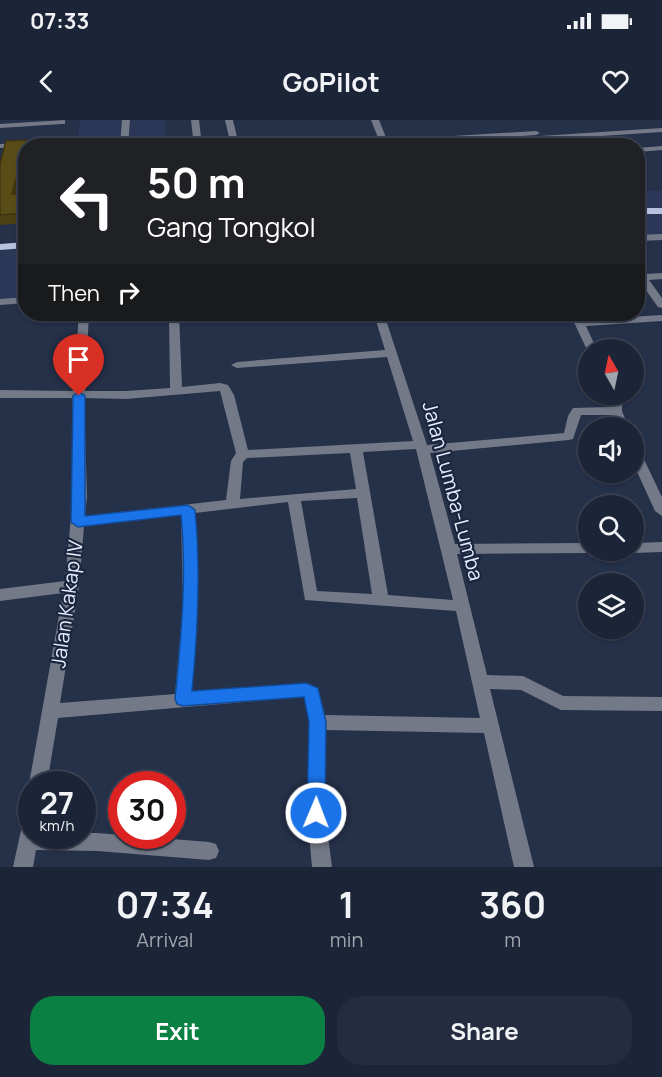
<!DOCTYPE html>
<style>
:root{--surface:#1c2437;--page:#252c3f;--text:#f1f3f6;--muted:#a0a4ad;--line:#3a4152;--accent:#0b8043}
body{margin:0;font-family:Manrope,sans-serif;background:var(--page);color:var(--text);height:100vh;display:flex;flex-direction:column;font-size:22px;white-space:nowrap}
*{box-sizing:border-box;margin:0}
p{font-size:20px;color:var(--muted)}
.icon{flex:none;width:33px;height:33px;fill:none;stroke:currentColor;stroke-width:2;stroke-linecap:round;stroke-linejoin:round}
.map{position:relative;height:747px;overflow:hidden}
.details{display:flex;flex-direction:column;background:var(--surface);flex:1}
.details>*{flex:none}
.top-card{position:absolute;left:18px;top:18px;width:627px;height:183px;border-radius:24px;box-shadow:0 2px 4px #0004,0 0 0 2px var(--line);background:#202124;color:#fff;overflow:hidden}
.needle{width:39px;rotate:351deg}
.buttons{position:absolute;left:578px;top:219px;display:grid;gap:12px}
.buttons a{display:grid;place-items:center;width:66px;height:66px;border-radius:50%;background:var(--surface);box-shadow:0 2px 4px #0004,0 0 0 2px var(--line);font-size:30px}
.speed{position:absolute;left:18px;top:651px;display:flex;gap:12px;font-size:30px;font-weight:700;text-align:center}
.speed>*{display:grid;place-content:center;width:78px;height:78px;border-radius:50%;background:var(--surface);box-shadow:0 2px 4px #0004,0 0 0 2px var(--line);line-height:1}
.speed small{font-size:15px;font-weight:400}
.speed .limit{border:9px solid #d22;background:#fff;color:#111}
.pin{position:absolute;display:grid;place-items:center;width:51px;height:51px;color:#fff;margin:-62px -26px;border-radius:50% 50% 50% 0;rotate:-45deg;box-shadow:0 0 6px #0007}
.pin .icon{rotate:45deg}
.me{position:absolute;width:66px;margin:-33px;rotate:1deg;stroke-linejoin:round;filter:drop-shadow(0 0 4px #0008)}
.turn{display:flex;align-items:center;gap:21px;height:126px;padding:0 30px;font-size:27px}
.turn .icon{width:78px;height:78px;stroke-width:2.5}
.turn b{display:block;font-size:42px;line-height:51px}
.then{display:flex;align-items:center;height:57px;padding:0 30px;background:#0003;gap:12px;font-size:22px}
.eta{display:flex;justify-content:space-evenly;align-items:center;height:102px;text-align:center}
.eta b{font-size:36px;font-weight:700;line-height:42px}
.primary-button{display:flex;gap:12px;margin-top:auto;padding:12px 30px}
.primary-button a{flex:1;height:69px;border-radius:24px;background:var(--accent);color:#fff;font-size:24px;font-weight:700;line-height:69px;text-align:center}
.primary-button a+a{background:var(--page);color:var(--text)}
.status{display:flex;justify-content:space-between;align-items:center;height:42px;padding:0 30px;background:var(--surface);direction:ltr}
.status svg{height:16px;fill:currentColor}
header{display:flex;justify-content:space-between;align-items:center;height:78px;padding:0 30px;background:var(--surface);font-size:27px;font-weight:700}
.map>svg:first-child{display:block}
.built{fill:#2a3757}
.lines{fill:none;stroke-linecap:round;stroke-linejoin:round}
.minor{fill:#737987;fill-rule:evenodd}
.major{fill:#b6c2de;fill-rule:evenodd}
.wall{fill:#4d4114}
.shaded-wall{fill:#3f3510}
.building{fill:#5a4c17;stroke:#3f3510;stroke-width:1.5}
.route{fill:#1a73e8;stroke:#114b97;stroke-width:1.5}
.labels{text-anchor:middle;stroke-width:4.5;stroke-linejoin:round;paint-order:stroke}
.street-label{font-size:20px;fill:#e5edfe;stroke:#1b263e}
</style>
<div class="status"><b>07:33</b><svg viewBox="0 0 49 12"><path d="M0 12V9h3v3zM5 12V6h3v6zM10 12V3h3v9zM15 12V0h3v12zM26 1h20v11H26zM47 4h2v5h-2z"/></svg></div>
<header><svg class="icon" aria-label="back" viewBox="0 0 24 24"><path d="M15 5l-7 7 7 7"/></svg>GoPilot<svg class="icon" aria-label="heart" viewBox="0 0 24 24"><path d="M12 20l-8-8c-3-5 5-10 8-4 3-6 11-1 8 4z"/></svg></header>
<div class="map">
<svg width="662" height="747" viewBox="0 0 662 747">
<rect width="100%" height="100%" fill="#253049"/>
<!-- built -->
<g class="built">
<path d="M80,0H166V25L79,26L77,22Z"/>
<path d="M662,70V119H638V71Z"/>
<path d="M25,123V155L23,156L18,180L0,181V125Z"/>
</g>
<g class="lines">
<!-- minor -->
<g class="minor">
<path d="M65,0V4H62L0,8V4Z"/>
<path d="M122,0H130L128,26H120Z"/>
<path d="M191,0H199L202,26H194Z"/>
<path d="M225,0H233L239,26H231Z"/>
<path d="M371,0H379L387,20L536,11L540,13L536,15L389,26H325L379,20Z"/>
<path d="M662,8V12L540,20L536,18L540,16Z"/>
<path d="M26,23L27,26L0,28V24Z"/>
<path d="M662,26V30L638,32V28Z"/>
<path d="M662,114V120L638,121V115Z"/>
<path d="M638,148L645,154L662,153V159L649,160L662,178V188L658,187L638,159Z"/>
<path d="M26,177V183L0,185V179Z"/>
<path d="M79,194H89L85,271H126L170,268L169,194H179L182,267L220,263L228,265L234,275L248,330L413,321L387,237L237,248L231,245L237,242L385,230L374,194H384L385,197L436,194H486L481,197L387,203L427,325L564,313L568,296L573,288L610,287V274H622V291L629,308H617L611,295H581L573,319L569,320L430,333L455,424L588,423V430H594L588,433L457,434L487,555L523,556L563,576L662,577V591L561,590L521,570L490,569L534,747H514L484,613L326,610L325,693L332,747H312L307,693L309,602L304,577L58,598L47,664H32V670L29,664L63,473L0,481V469L65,461L73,376L72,278H0V270L73,271ZM220,271L236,333L231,341L226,380L85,396L87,376L84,278L126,279ZM416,329L453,480L388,475L363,332ZM350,333L356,369L240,379L243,342L247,338ZM357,378L372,474L317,471L301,381ZM288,382L305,480L456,491L480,598L325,595L318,568L306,563L192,572L198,484L195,393ZM181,395L183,484L175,574L60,583L79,466L84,406Z"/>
<path d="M570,194H580L583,200L662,195V201L586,206L597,230H588V232Z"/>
<path d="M633,325L639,329L662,377V396L655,391L633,343Z"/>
<path d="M662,422V432L633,433L627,430H633V423Z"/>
<path d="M32,692V716H82V713H97L209,722L216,724L219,731L216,738L209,740L97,731L36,730L33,747H13L23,701L25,695Z"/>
</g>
<!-- major -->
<g class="major">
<rect x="638" y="88" width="24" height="6"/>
<path d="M26,122V128L0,130V124Z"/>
</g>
</g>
<!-- wall -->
<path class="wall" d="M61,19L62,26H26V49H23L17,73H26V103L0,105V44L6,21Z"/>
<!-- shaded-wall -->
<path class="shaded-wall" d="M21,40L23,49L15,83L12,74Z"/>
<!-- building -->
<path class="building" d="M61,19L60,26H26V40H21L12,74L26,73V93L0,95V44L6,21Z"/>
<!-- route -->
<path class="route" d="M79,272L85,276V396L188,385L195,390C201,451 198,510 192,571L306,563L318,568L326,602L325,693L323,700L316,702L309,700L307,693L309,602L304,577L183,586L177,584L175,579C181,518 187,457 181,395L78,407L71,402L73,276Z"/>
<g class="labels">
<!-- street labels -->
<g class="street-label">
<text transform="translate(453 371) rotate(75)" y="7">Jalan Lumba-Lumba</text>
<text transform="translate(67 484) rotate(-82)" y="7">Jalan Kakap IV</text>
</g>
</g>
</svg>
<div class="buttons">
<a><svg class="needle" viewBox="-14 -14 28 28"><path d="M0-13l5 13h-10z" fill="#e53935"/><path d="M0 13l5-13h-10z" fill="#a0a4ad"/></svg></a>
<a><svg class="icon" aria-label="sound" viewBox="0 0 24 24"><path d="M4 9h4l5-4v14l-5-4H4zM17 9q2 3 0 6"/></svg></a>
<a><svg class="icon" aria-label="search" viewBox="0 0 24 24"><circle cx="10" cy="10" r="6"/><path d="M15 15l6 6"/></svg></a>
<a><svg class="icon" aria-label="layers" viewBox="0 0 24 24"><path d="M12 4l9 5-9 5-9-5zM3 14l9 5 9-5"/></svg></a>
</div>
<div class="speed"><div>27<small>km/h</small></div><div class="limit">30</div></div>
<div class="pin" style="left:79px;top:276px;background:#d93025"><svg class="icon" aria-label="arrive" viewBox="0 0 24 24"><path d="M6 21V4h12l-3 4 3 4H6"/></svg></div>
<svg class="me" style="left:316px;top:693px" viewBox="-20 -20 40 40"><circle r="17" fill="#1a73e8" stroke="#fff" stroke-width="3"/><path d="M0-11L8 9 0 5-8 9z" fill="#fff"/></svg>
<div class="top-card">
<div class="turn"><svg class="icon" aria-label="left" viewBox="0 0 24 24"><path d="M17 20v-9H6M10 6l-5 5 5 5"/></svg><div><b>50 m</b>Gang Tongkol</div></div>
<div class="then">Then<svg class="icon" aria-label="right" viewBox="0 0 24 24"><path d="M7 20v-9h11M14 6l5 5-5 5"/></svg></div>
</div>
</div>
<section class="details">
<div class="eta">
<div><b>07:34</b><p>Arrival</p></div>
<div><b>1</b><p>min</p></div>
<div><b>360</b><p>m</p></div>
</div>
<div class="primary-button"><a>Exit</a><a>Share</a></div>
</section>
